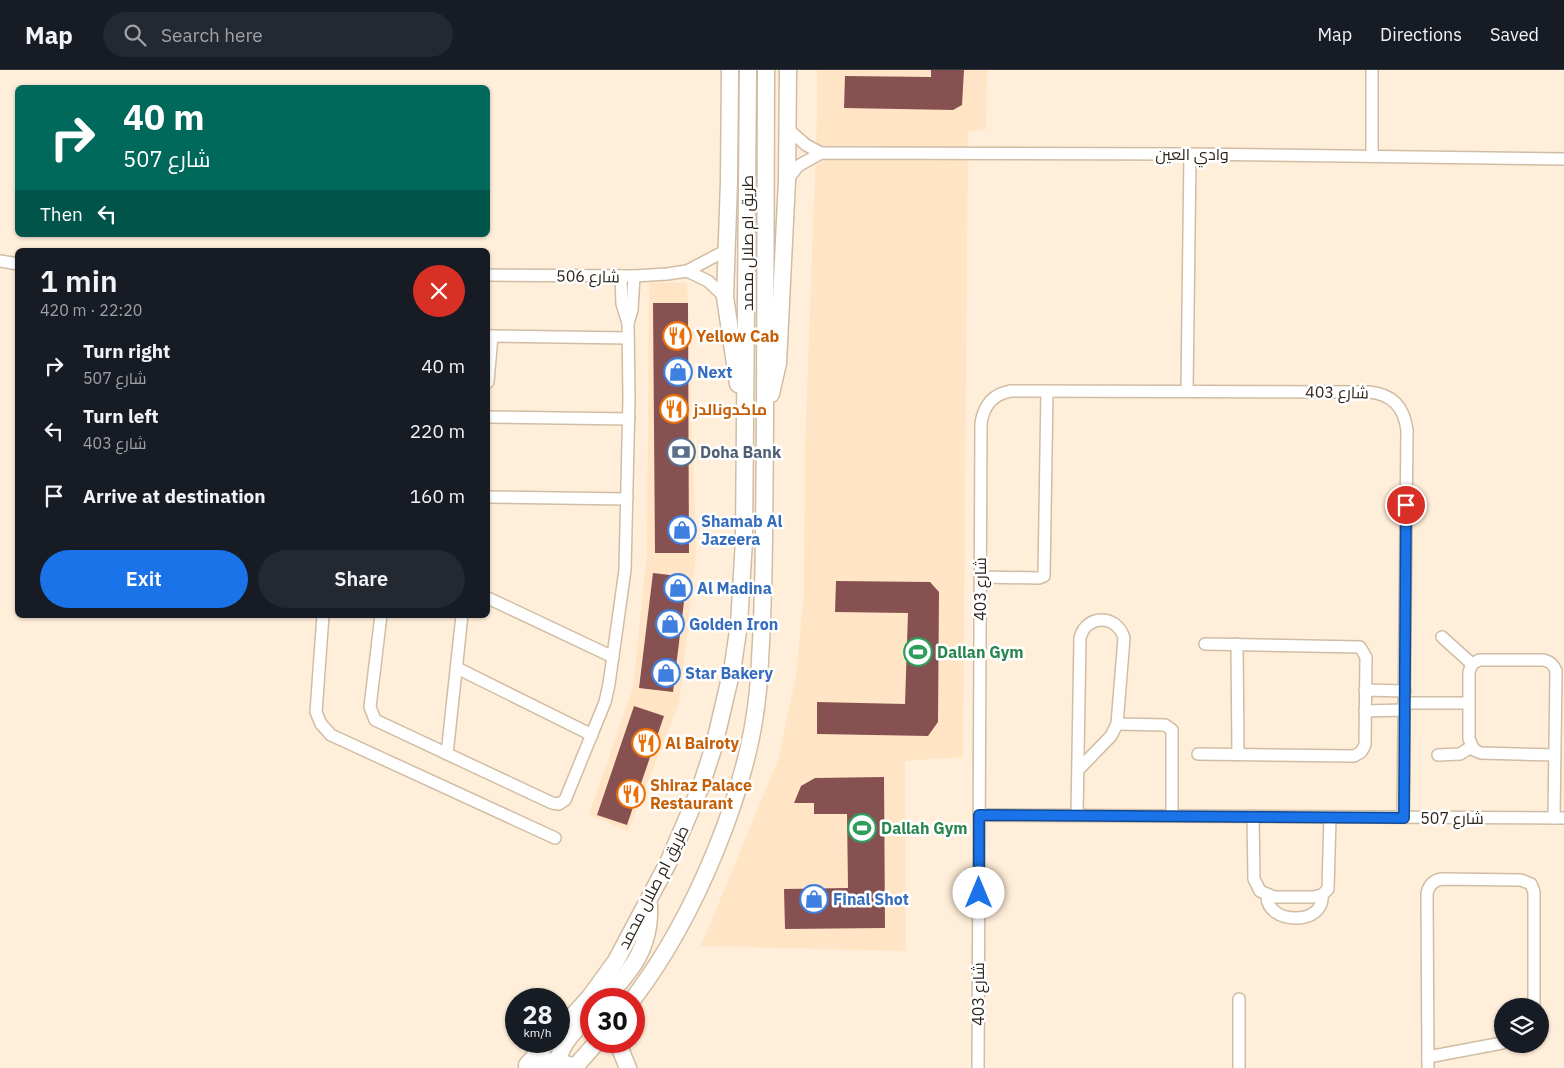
<!DOCTYPE html>
<meta charset="utf-8">
<style>
:root{--surface:#171b24;--page:#242831;--text:#f1f3f6;--muted:#9ea1a6;--line:#363941;--accent:#1a73e8}
body{margin:0;font-family:"IBM Plex Sans",Cairo,sans-serif;background:var(--page);color:var(--text);height:100vh;display:flex;flex-direction:column;font-size:19px;white-space:nowrap}
*{box-sizing:border-box;margin:0}
p{font-size:16px;color:var(--muted)}
.icon{flex:none;width:28px;height:28px;fill:none;stroke:currentColor;stroke-width:2;stroke-linecap:round;stroke-linejoin:round}
.map{position:relative;flex:1;overflow:hidden}
.sheet{position:absolute;left:15px;top:178px;width:475px;height:370px;display:flex;flex-direction:column;background:var(--surface);border-radius:8px;box-shadow:0 1px 4px #0004}
.sheet>*{flex:none}
.top-card{position:absolute;left:15px;top:15px;width:475px;height:152px;border-radius:8px;box-shadow:0 1px 4px #0004;background:#00695c;color:#fff;overflow:hidden}
.controls{position:absolute;left:1494px;top:928px;display:grid;gap:10px}
.controls a{display:grid;place-items:center;width:55px;height:55px;border-radius:50%;background:var(--surface);box-shadow:0 1px 4px #0004;font-size:25px}
.speed{position:absolute;left:505px;top:918px;display:flex;gap:10px;font-size:25px;font-weight:700;text-align:center}
.speed>*{display:grid;place-content:center;width:65px;height:65px;border-radius:50%;background:var(--surface);box-shadow:0 1px 4px #0004;line-height:1}
.speed small{font-size:12px;font-weight:400}
.speed .limit{border:8px solid #d22;background:#fff;color:#111}
.pin{position:absolute;display:grid;place-items:center;width:42px;height:42px;color:#fff;margin:-21px;border:2px solid #fff;border-radius:50%;box-shadow:0 1px 5px #0007}
.me{position:absolute;width:55px;margin:-28px;rotate:0deg;stroke-linejoin:round;filter:drop-shadow(0 0 4px #0008)}
.turn{display:flex;align-items:center;gap:18px;height:105px;padding:0 25px;font-size:22px}
.turn .icon{width:65px;height:65px;stroke-width:2.5}
.turn b{display:block;font-size:35px;line-height:42px}
.then{display:flex;align-items:center;height:48px;padding:0 25px;background:#0003;gap:10px;font-size:19px}
.round{display:grid;place-items:center;flex:none;width:52px;height:52px;border-radius:26px;background:var(--page)}
.overview{display:flex;align-items:center;justify-content:space-between;height:85px;padding:0 25px}
h1{font-size:30px;font-weight:600;line-height:38px}
.cta{display:flex;gap:10px;margin-top:auto;padding:10px 25px}
.cta a{flex:1;height:58px;border-radius:30px;background:var(--accent);color:#fff;font-size:20px;font-weight:600;line-height:58px;text-align:center}
.cta a+a{background:var(--page);color:var(--text)}
ul{padding:0;list-style:none}
li{display:flex;align-items:center;gap:15px;height:65px;padding:0 25px}
li div{flex:1}
li b{display:block;font-size:19px}
li em{font-style:normal}
header{display:flex;align-items:center;gap:30px;box-sizing:border-box;height:70px;padding:0 25px;background:var(--surface);border-bottom:1px solid var(--line)}
header strong{font-size:24px}
nav{display:flex;gap:28px;margin-inline-start:auto;font-size:18px}
.search{width:350px;height:45px;background:var(--page);display:flex;align-items:center;gap:12px;box-sizing:border-box;padding:0 18px;border-radius:28px;color:var(--muted);font-size:19px}
.map>svg:first-child{display:block}
.built{fill:#ffe5c5}
.building{fill:#885151}
.lines{fill:none;stroke-linecap:round;stroke-linejoin:round}
.street-casing{stroke:#d1bda4;stroke-width:14}
.secondary-casing{stroke:#d1bda4;stroke-width:19}
.street{stroke:#fff;stroke-width:11}
.secondary{stroke:#fff;stroke-width:16}
.route-casing{stroke:#114b97;stroke-width:12}
.route{stroke:#1a73e8;stroke-width:9}
.labels{text-anchor:middle;stroke-width:5;stroke-linejoin:round;paint-order:stroke}
.street-label{font-size:16px;fill:#2d251b;stroke:#fff}
.food-label{font-size:16px;font-weight:bold;fill:#c56008;stroke:#fff;text-anchor:start}
.shop-label{font-size:16px;font-weight:bold;fill:#366cbe;stroke:#fff;text-anchor:start}
.service-label{font-size:16px;font-weight:bold;fill:#4e5e75;stroke:#fff;text-anchor:start}
.leisure-label{font-size:16px;font-weight:bold;fill:#27864d;stroke:#fff;text-anchor:start}
</style>
<header>
<strong>Map</strong>
<div class="search"><svg class="icon" aria-label="search" viewBox="0 0 24 24"><circle cx="10" cy="10" r="6"/><path d="M15 15l6 6"/></svg>Search here</div>
<nav><a>Map</a><a>Directions</a><a>Saved</a></nav>
</header>
<div class="map">
<svg width="1564" height="998" viewBox="0 0 1564 998">
<rect width="100%" height="100%" fill="#ffeed9"/>
<!-- built -->
<g class="built">
<path d="M817,0H987L986,59L968,62L963,687L905,691L906,881L701,876L778,690L796,606L804,523L805,377L817,47Z"/>
<path d="M649,212L687,213L696,483L679,633L628,761L589,745L633,618L647,483Z"/>
</g>
<!-- building -->
<g class="building">
<path d="M931,0H964L962,35L953,40L844,38L845,6L931,7Z"/>
<path d="M653,233H688L689,483H655Z"/>
<path d="M653,503L687,507L673,622L639,618Z"/>
<path d="M836,511L930,512L939,522L938,652L928,666L817,664V632L905,634L908,543L835,542Z"/>
<path d="M634,636L664,646L627,755L597,745Z"/>
<path d="M884,707L885,858L785,859L784,819L848,818L847,744H814V733H794L801,716L815,708Z"/>
</g>
<g class="lines">
<defs>
<g id="street">
<path d="M788,59L806,75L821,83"/>
<path d="M1372,86V0"/>
<path d="M787,110L798,96L821,83L1190,84L1564,89"/>
<path d="M0,191L18,194"/>
<path d="M687,201L708,211L725,227"/>
<path d="M488,205L634,206L667,204L687,201L725,181"/>
<path d="M628,253L632,240L634,206"/>
<path d="M488,266L628,268"/>
<path d="M488,312L492,266"/>
<path d="M1187,321L1190,84"/>
<path d="M488,347L629,349"/>
<path d="M488,427L627,429"/>
<path d="M980,507L1039,508L1044,506L1047,321"/>
<path d="M488,528L613,587"/>
<path d="M323,545L316,642L321,654L331,665L555,768"/>
<path d="M381,545L370,637L375,650L552,733L559,734L565,730L605,632L609,614L625,500L629,329L628,253L622,234L621,206"/>
<path d="M1442,567L1472,594"/>
<path d="M1237,574L1238,684"/>
<path d="M457,598L592,665"/>
<path d="M1365,620L1405,621"/>
<path d="M1404,633H1469"/>
<path d="M1365,641L1404,640"/>
<path d="M1117,654L1165,655L1172,660V746"/>
<path d="M447,684L462,545"/>
<path d="M1198,684L1354,686L1361,682L1365,675L1366,587L1360,577L1205,574"/>
<path d="M1438,685L1460,684L1471,677"/>
<path d="M979,745L1564,748"/>
<path d="M1077,745L1080,568C1086,544 1117,544 1124,568L1117,654L1111,666L1078,700"/>
<path d="M1253,746L1254,809L1260,821L1274,827H1313L1322,825L1328,819L1330,747"/>
<path d="M1554,748L1556,601C1554,595 1551,592 1544,590H1479L1472,594L1469,602V669L1474,680L1481,683L1555,685"/>
<path d="M1267,826C1267,855 1325,856 1322,825"/>
<path d="M1428,987L1502,973"/>
<path d="M978,998L981,353C984,335 993,324 1011,321L1369,322C1392,324 1404,337 1407,360L1403,747"/>
<path d="M1239,998V929"/>
<path d="M1428,998L1427,823C1429,815 1434,810 1442,809L1521,810L1531,814L1534,822V936"/>
</g>
<g id="secondary">
<path d="M730,0L729,111L725,227L738,314"/>
<path d="M771,324L778,293L787,110L788,0"/>
<path d="M605,929C632,900 651,877 649,835"/>
<path d="M633,929C694,849 749,720 758,620C765,531 764,440 765,351C765,234 766,117 766,0"/>
<path d="M559,961L589,928L616,891L668,793L701,716L714,676L733,595L739,554L744,470L748,0"/>
<path d="M617,971L628,998"/>
<path d="M530,992L557,991L577,998"/>
<path d="M527,995L549,971"/>
<path d="M557,998C558,975 576,959 591,944"/>
<path d="M574,998L598,971"/>
</g>
</defs>
<!-- street casing -->
<use href="#street" class="street-casing"/>
<!-- secondary casing -->
<use href="#secondary" class="secondary-casing"/>
<!-- street -->
<use href="#street" class="street"/>
<!-- secondary -->
<use href="#secondary" class="secondary"/>
</g>
<g class="lines">
<defs>
<path id="route" d="M979,823V745L1404,748L1406,435"/>
</defs>
<!-- route casing -->
<use href="#route" class="route-casing"/>
<!-- route -->
<use href="#route" class="route"/>
</g>
<!-- icons -->
<defs>
<symbol id="restaurant-ring" viewBox="-11 -11 22 22"><circle r="9.5" fill="#fff" stroke="#e8710a" stroke-width="1.5"/><path d="M-5-6h1v4h1v-4h1v4h1v-4h1v5L-1.5 .5V6h-2V.5L-5-1ZM5-6V6H3V1.5H1.5Q1.5-4 5-6Z" fill="#e8710a"/></symbol>
<symbol id="shop-ring" viewBox="-11 -11 22 22"><circle r="9.5" fill="#fff" stroke="#3f7fe0" stroke-width="1.5"/><path d="M-5-2.5h2.3a2.7 3.5 0 0 1 5.4 0H5L5.5 6h-11ZM-1.5-2.5h3a1.5 2.3 0 0 0-3 0Z" fill="#3f7fe0"/></symbol>
<symbol id="bank-ring" viewBox="-11 -11 22 22"><circle r="9.5" fill="#fff" stroke="#5c6f8a" stroke-width="1.5"/><path d="M-6-4H6V4H-6ZM0-2.3a2.3 2.3 0 1 0 0 4.6a2.3 2.3 0 1 0 0-4.6Z" fill="#5c6f8a"/></symbol>
<symbol id="stadium-ring" viewBox="-11 -11 22 22"><circle r="9.5" fill="#fff" stroke="#2e9e5b" stroke-width="1.5"/><path d="M0-5a6.5 5 0 1 0 0 10a6.5 5 0 1 0 0-10ZM-3.5-1.8h7v3.6h-7Z" fill="#2e9e5b"/></symbol>
</defs>
<g fill-rule="evenodd">
<use href="#restaurant-ring" x="661" y="250" width="32" height="32"/>
<use href="#shop-ring" x="662" y="286" width="32" height="32"/>
<use href="#restaurant-ring" x="658" y="323" width="32" height="32"/>
<use href="#bank-ring" x="665" y="366" width="32" height="32"/>
<use href="#shop-ring" x="666" y="444" width="32" height="32"/>
<use href="#shop-ring" x="662" y="502" width="32" height="32"/>
<use href="#shop-ring" x="654" y="538" width="32" height="32"/>
<use href="#stadium-ring" x="902" y="566" width="32" height="32"/>
<use href="#shop-ring" x="650" y="587" width="32" height="32"/>
<use href="#restaurant-ring" x="630" y="657" width="32" height="32"/>
<use href="#restaurant-ring" x="615" y="708" width="32" height="32"/>
<use href="#stadium-ring" x="846" y="742" width="32" height="32"/>
<use href="#shop-ring" x="798" y="813" width="32" height="32"/>
</g>
<g class="labels">
<!-- street labels -->
<g class="street-label">
<text x="1192" y="90">وادي العين</text>
<text transform="translate(747 173) rotate(-90)" y="6">طريق ام صلال محمد</text>
<text transform="translate(588 206) rotate(1)" y="6">شارع 506</text>
<text transform="translate(1337 322) rotate(1)" y="6">شارع 403</text>
<text transform="translate(980 519) rotate(-90)" y="6">شارع 403</text>
<text x="1452" y="754">شارع 507</text>
<text transform="translate(653 817) rotate(-63)" y="6">طريق ام صلال محمد</text>
<text transform="translate(978 924) rotate(-90)" y="6">شارع 403</text>
</g>
<!-- food labels -->
<g class="food-label">
<text x="696" y="272">Yellow Cab</text>
<text x="693" y="345">ماكدونالدز</text>
<text x="665" y="679">Al Bairoty</text>
<text x="650" y="721">Shiraz Palace<tspan x="650" dy="18">Restaurant</tspan></text>
</g>
<!-- shop labels -->
<g class="shop-label">
<text x="697" y="308">Next</text>
<text x="701" y="457">Shamab Al<tspan x="701" dy="18">Jazeera</tspan></text>
<text x="697" y="524">Al Madina</text>
<text x="689" y="560">Golden Iron</text>
<text x="685" y="609">Star Bakery</text>
<text x="833" y="835">Final Shot</text>
</g>
<!-- service labels -->
<g class="service-label">
<text x="700" y="388">Doha Bank</text>
</g>
<!-- leisure labels -->
<g class="leisure-label">
<text x="937" y="588">Dallan Gym</text>
<text x="881" y="764">Dallah Gym</text>
</g>
</g>
</svg>
<div class="controls">
<a><svg class="icon" aria-label="layers" viewBox="0 0 24 24"><path d="M12 4l9 5-9 5-9-5zM3 14l9 5 9-5"/></svg></a>
</div>
<div class="speed"><div>28<small>km/h</small></div><div class="limit">30</div></div>
<div class="pin" style="left:1406px;top:435px;background:#d93025"><svg class="icon" aria-label="arrive" viewBox="0 0 24 24"><path d="M6 21V4h12l-3 4 3 4H6"/></svg></div>
<svg class="me" style="left:979px;top:823px" viewBox="-20 -20 40 40"><circle r="19" fill="#fff"/><path d="M0-13L10 11 0 6-10 11z" fill="#1a73e8"/></svg>
<div class="top-card">
<div class="turn"><svg class="icon" aria-label="right" viewBox="0 0 24 24"><path d="M7 20v-9h11M14 6l5 5-5 5"/></svg><div><b>40 m</b>شارع 507</div></div>
<div class="then">Then<svg class="icon" aria-label="left" viewBox="0 0 24 24"><path d="M17 20v-9H6M10 6l-5 5 5 5"/></svg></div>
</div>
<section class="sheet">
<div class="overview"><div><h1>1 min</h1><p>420 m · 22:20</p></div><a class="round" style="background:#d93025;color:#fff"><svg class="icon" aria-label="close" viewBox="0 0 24 24"><path d="M6 6l12 12M18 6L6 18"/></svg></a></div>
<ul>
<li><svg class="icon" aria-label="right" viewBox="0 0 24 24"><path d="M7 20v-9h11M14 6l5 5-5 5"/></svg><div><b>Turn right</b><p>شارع 507</p></div><em>40 m</em></li>
<li><svg class="icon" aria-label="left" viewBox="0 0 24 24"><path d="M17 20v-9H6M10 6l-5 5 5 5"/></svg><div><b>Turn left</b><p>شارع 403</p></div><em>220 m</em></li>
<li><svg class="icon" aria-label="arrive" viewBox="0 0 24 24"><path d="M6 21V4h12l-3 4 3 4H6"/></svg><div><b>Arrive at destination</b></div><em>160 m</em></li>
</ul>
<div class="cta"><a>Exit</a><a>Share</a></div>
</section>
</div>
